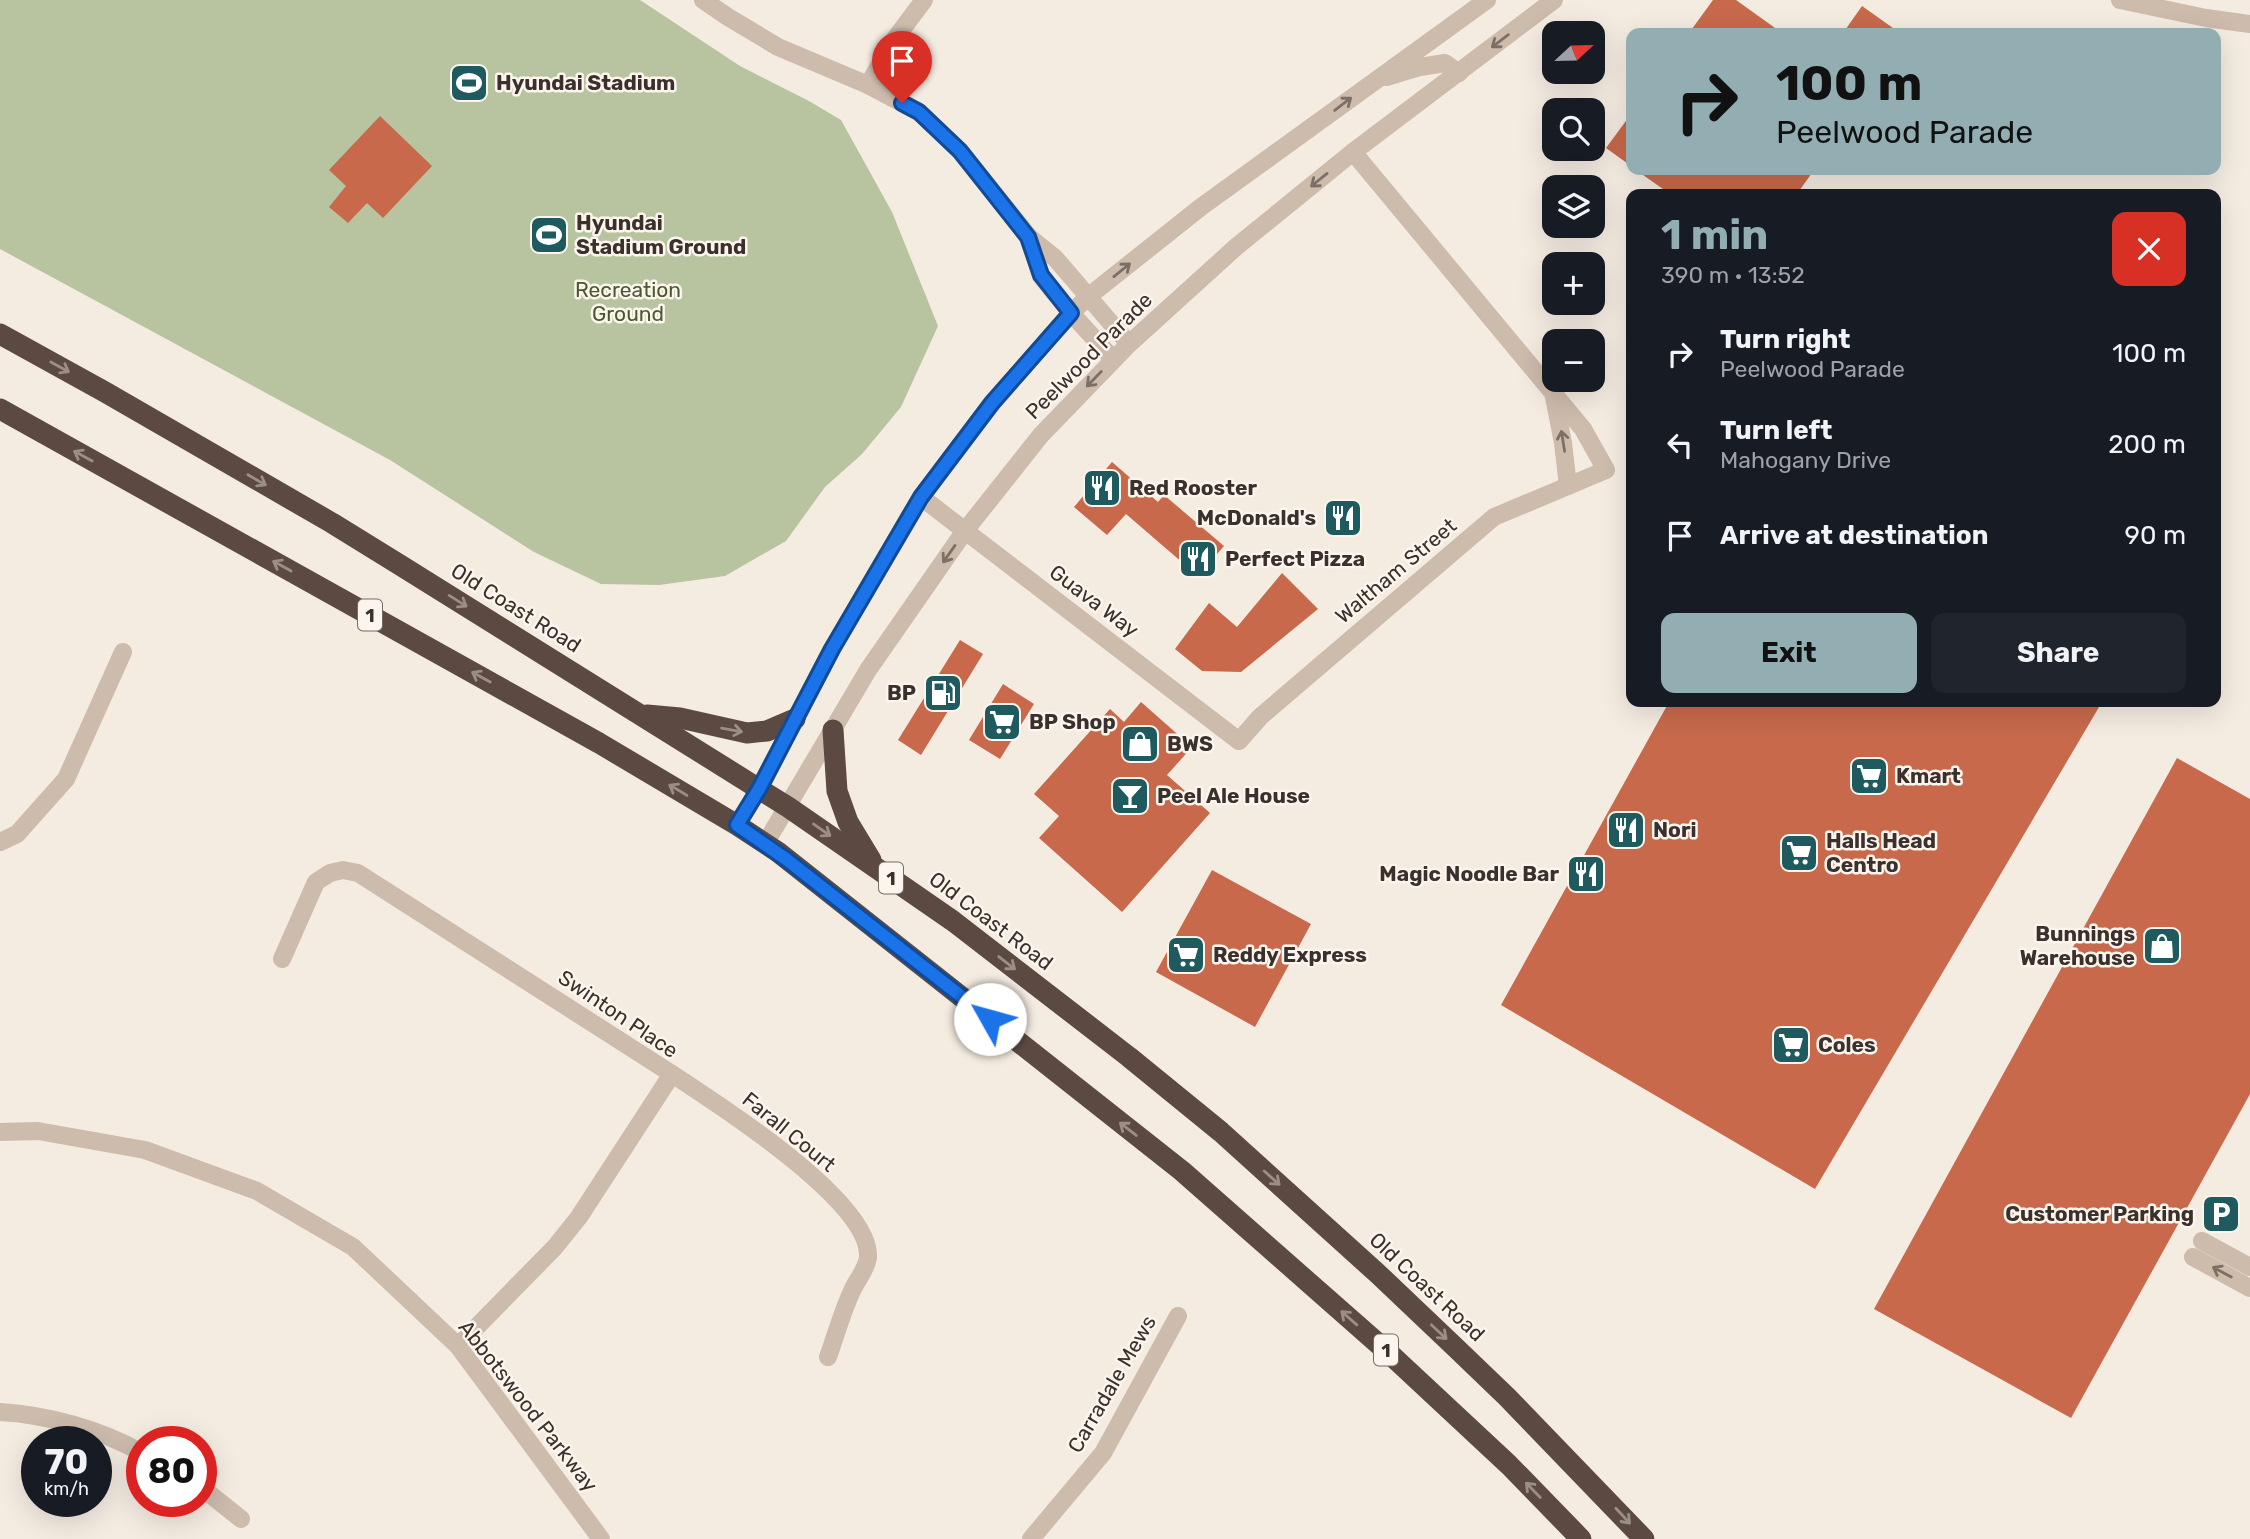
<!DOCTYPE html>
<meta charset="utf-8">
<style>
:root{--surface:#171b24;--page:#20242c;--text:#f1f3f6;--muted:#9ea1a6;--accent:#92aeb2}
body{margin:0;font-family:Rubik,sans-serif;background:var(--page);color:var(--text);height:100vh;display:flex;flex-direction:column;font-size:26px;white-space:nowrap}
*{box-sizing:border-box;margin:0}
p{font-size:23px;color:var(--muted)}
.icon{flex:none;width:38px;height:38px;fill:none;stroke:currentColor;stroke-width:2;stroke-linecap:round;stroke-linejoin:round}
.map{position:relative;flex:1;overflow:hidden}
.details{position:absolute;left:1626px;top:189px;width:595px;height:518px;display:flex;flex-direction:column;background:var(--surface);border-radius:14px;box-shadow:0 7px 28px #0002}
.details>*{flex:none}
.hud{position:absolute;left:1626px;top:28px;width:595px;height:147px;border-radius:14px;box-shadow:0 7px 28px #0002;background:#92aeb2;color:#111;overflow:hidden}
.needle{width:46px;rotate:68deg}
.controls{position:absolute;left:1542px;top:21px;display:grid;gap:14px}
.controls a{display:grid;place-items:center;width:63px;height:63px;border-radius:14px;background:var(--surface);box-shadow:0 7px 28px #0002;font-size:35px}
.speed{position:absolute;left:21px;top:1426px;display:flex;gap:14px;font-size:35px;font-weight:700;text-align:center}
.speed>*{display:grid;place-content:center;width:91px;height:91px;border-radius:50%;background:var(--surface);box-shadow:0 7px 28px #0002;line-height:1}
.speed small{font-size:18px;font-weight:400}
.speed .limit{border:10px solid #d22;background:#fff;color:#111}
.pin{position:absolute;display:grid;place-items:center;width:60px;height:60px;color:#fff;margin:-72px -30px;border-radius:50% 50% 50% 0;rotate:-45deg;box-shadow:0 0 7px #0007}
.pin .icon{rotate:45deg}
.me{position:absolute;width:77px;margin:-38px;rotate:308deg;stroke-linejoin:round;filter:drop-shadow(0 0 5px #0008)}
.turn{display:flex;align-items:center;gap:24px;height:147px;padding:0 35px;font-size:32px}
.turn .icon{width:91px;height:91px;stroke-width:2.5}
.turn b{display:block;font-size:49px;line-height:60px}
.round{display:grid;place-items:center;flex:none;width:74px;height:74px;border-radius:14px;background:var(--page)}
.overview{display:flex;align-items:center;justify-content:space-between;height:119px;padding:0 35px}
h1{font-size:42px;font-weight:700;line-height:52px;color:var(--accent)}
.primary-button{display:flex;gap:14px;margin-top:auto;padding:14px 35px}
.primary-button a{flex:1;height:80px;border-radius:14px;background:var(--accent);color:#111;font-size:28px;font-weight:700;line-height:80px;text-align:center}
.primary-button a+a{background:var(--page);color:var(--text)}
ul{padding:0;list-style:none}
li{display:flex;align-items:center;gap:21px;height:91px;padding:0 35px}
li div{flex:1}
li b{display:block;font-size:26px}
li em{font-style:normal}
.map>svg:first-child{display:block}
.green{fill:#b8c4a0}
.building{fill:#c8694b}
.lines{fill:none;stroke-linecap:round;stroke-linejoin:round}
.minor{stroke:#cdbbac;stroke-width:18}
.highway{stroke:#5c4a42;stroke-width:21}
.oneway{stroke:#7d6f65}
.oneway2{stroke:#9c8e87}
.route-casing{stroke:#114b97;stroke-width:18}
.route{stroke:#1a73e8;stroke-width:12}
.labels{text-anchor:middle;stroke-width:5;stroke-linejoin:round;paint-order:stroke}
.shield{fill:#fbf5ee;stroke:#756b66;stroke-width:2}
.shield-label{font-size:19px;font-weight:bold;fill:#3b302b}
.poi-label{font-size:21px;font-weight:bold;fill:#3b302b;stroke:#fbf5ee;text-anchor:start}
.park-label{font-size:21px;fill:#4a5a2e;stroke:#fbf5ee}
.street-label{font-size:21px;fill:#3b302b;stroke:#fbf5ee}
</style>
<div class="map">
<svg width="2250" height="1539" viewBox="0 0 2250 1539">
<rect width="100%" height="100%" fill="#f4ebe1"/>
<!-- green -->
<path class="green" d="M0,0H640L740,66L809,101L841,120L892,212L938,326L901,407L862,454L825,487L786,541L725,576L659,585L601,584L534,552L390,460L0,249Z"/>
<!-- building -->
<g class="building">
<path d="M1713,0H1736L1782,33H1689Z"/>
<path d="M1862,6L1900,33H1843Z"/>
<path d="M1631,114V166L1606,148Z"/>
<path d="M380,116L432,166L383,218L367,203L348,223L329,207L346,186L329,170Z"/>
<path d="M1636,170H1814L1797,194H1670Z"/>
<path d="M1112,462L1158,502L1164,495L1224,546L1198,576L1126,514L1107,535L1074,507Z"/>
<path d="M1282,573L1318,609L1241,672L1202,671L1175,649L1209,603L1237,627Z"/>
<path d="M960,640L983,654L921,755L898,740Z"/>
<path d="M1003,684L1034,704L1000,759L969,740Z"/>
<path d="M1141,702L1192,747L1167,775L1210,813L1122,912L1039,838L1059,816L1034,794L1110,709L1124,722Z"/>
<path d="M1669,702H2102L1815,1189L1501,1005Z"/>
<path d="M2177,758L2250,799V1094L2071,1418L1874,1309Z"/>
<path d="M1212,870L1311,924L1255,1027L1156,972Z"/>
</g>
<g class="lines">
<!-- minor -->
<g class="minor">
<path d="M703,0L728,17L778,47L868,85L919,112L960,151L1029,237L1055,258L1129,344"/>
<path d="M2120,0L2206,18L2250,24"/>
<path d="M1387,77L1420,67L1445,63L1459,73"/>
<path d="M868,85L894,40L924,0"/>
<path d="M1029,237L1041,276L1071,313L1113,359"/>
<path d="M1554,397L1563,443L1568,486"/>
<path d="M921,497L1239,741L1260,717L1494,517L1606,470L1583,429L1353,152"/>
<path d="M737,825L759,789L832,649L921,497L992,403L1071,313L1089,296L1201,207L1487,0"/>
<path d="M0,842L17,834L66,779L123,652"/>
<path d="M765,844L868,670L964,532L1041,435L1129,344L1236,247L1353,152L1554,0"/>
<path d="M282,959L316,882L330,873L343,870L358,873L672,1074L579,1217L555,1247L458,1346"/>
<path d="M672,1074C716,1103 871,1201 868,1257C867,1269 856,1281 852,1291C842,1312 836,1335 828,1357"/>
<path d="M0,1132L38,1131L145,1150L257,1191L353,1247L458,1346L601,1539"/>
<path d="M2202,1241L2250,1267"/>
<path d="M2193,1257L2250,1288"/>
<path d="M0,1412C48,1415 100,1429 142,1453"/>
<path d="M201,1487L241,1519"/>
<path d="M1031,1539L1103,1453L1178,1316"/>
</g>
<!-- highway -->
<g class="highway">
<path d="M0,334L105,392L332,523L400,565L788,807L953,921L1129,1057L1221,1132L1377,1273L1456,1348L1507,1397L1644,1539"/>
<path d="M0,409L599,743L737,825L778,852L1182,1171L1391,1355L1509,1465L1581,1539"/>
<path d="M647,715L680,718L747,733L767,731L795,719"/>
<path d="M833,730L837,791L848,822L871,860"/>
</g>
</g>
<!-- one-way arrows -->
<defs><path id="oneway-shaft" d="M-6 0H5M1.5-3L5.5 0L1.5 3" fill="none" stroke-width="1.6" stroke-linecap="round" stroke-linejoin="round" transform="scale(1.75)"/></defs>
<g class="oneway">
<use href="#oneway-shaft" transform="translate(1500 41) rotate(143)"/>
<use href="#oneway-shaft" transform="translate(1343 104) rotate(-37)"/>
<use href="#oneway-shaft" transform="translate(1319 180) rotate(141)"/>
<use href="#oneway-shaft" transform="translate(1122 270) rotate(-39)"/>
<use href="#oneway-shaft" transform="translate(1094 379) rotate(134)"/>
<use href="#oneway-shaft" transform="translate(1563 441) rotate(-99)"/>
<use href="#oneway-shaft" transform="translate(949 554) rotate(125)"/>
<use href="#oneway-shaft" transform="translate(2222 1272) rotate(-152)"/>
</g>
<g class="oneway2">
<use href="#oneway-shaft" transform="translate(60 367) rotate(29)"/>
<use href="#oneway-shaft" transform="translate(83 456) rotate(-151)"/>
<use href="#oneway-shaft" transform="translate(257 480) rotate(30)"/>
<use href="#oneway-shaft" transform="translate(282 566) rotate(-151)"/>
<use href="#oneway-shaft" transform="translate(458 601) rotate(32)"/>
<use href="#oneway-shaft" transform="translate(481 677) rotate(-151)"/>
<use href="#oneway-shaft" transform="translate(732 730) rotate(10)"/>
<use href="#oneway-shaft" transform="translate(678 790) rotate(-149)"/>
<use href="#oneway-shaft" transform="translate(822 830) rotate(35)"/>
<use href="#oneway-shaft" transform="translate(1007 963) rotate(38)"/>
<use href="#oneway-shaft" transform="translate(1128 1129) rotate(-142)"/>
<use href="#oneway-shaft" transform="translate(1272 1178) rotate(42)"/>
<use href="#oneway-shaft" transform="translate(1349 1318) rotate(-139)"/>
<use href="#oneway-shaft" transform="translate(1439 1332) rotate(43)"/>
<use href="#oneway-shaft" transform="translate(1533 1490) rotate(-134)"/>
<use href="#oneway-shaft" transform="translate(1623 1516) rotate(47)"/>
</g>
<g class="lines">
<defs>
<path id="route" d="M902,103L919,112L960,151L1028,237L1041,275L1071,313L992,403L921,497L832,649L759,789L737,825L786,859L990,1019"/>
</defs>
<!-- route casing -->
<use href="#route" class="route-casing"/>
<!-- route -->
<use href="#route" class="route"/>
</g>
<!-- icons -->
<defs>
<symbol id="stadium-square" viewBox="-11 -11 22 22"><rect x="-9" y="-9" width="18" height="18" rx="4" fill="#1f5a5e" stroke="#fbf5ee"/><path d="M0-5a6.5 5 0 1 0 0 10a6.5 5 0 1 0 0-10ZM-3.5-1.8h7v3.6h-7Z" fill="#fff"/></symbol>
<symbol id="restaurant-square" viewBox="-11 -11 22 22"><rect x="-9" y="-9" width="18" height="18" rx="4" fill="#1f5a5e" stroke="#fbf5ee"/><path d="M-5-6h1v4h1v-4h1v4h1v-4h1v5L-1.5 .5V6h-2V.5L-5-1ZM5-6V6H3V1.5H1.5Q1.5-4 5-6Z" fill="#fff"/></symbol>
<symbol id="fuel-square" viewBox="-11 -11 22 22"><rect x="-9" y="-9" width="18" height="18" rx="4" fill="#1f5a5e" stroke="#fbf5ee"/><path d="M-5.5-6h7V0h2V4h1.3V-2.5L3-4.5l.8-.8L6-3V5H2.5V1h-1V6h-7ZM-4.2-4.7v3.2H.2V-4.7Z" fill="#fff"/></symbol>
<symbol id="supermarket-square" viewBox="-11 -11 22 22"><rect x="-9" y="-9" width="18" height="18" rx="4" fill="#1f5a5e" stroke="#fbf5ee"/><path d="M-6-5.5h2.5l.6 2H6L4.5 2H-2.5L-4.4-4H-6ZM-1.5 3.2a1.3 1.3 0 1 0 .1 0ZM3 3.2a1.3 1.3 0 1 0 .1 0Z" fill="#fff"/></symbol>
<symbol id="shop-square" viewBox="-11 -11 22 22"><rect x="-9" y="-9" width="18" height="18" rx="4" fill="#1f5a5e" stroke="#fbf5ee"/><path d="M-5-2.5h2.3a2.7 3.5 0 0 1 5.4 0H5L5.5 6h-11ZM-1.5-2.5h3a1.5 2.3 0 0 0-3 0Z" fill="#fff"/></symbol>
<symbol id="bar-square" viewBox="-11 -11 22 22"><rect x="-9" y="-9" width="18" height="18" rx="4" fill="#1f5a5e" stroke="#fbf5ee"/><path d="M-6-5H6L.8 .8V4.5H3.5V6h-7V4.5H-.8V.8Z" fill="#fff"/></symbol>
<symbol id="parking-square" viewBox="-11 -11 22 22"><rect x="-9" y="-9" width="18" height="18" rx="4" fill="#1f5a5e" stroke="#fbf5ee"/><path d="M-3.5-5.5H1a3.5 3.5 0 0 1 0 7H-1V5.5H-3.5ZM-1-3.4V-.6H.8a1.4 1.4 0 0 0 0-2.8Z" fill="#fff"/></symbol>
</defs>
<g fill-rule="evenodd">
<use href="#stadium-square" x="447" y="61" width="44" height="44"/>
<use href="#stadium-square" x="527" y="213" width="44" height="44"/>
<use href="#restaurant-square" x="1080" y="466" width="44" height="44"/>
<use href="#restaurant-square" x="1321" y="496" width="44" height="44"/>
<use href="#restaurant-square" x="1176" y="537" width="44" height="44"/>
<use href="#fuel-square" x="921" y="671" width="44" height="44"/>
<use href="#supermarket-square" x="980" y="700" width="44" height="44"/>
<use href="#shop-square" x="1118" y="722" width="44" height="44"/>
<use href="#supermarket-square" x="1847" y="754" width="44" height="44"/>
<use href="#bar-square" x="1108" y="774" width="44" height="44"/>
<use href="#restaurant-square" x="1604" y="808" width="44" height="44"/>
<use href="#supermarket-square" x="1777" y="831" width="44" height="44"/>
<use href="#restaurant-square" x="1564" y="852" width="44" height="44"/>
<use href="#shop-square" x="2140" y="924" width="44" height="44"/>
<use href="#supermarket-square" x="1164" y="933" width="44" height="44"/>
<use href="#supermarket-square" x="1769" y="1023" width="44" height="44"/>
<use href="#parking-square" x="2199" y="1192" width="44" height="44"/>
</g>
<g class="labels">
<!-- shield labels -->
<g class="shield">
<rect x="358" y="599.5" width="24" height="31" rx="5"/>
<rect x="879" y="862.5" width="24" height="31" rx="5"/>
<rect x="1374" y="1334.5" width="24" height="31" rx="5"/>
</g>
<g class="shield-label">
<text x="370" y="622">1</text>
<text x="891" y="885">1</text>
<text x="1386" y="1357">1</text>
</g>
<!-- poi labels -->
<g class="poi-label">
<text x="496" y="90">Hyundai Stadium</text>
<text x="576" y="230">Hyundai<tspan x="576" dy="24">Stadium Ground</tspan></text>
<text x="1129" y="495">Red Rooster</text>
<text x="1316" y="525" text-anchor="end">McDonald's</text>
<text x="1225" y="566">Perfect Pizza</text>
<text x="916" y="700" text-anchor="end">BP</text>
<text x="1029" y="729">BP Shop</text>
<text x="1167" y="751">BWS</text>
<text x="1896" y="783">Kmart</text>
<text x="1157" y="803">Peel Ale House</text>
<text x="1653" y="837">Nori</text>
<text x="1826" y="848">Halls Head<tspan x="1826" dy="24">Centro</tspan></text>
<text x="1559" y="881" text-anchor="end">Magic Noodle Bar</text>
<text x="2135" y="941" text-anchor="end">Bunnings<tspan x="2135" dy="24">Warehouse</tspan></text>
<text x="1213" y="962">Reddy Express</text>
<text x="1818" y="1052">Coles</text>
<text x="2194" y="1221" text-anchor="end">Customer Parking</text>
</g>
<!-- park labels -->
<g class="park-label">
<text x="628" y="297">Recreation<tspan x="628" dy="24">Ground</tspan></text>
</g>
<!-- street labels -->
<g class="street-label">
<text transform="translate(1089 356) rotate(-45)" y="7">Peelwood Parade</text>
<text transform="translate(1396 571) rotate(-40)" y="7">Waltham Street</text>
<text transform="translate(1094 601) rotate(37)" y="7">Guava Way</text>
<text transform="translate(516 608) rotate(32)" y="7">Old Coast Road</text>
<text transform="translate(991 921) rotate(37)" y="7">Old Coast Road</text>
<text transform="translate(618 1014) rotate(34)" y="7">Swinton Place</text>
<text transform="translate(789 1132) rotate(39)" y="7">Farall Court</text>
<text transform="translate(1427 1287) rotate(43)" y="7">Old Coast Road</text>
<text transform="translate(1112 1384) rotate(-60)" y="7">Carradale Mews</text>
<text transform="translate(528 1406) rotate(52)" y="7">Abbotswood Parkway</text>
</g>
</g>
</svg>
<div class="controls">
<a><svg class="needle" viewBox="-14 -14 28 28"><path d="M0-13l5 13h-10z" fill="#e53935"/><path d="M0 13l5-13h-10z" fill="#9ea1a6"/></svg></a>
<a><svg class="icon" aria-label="search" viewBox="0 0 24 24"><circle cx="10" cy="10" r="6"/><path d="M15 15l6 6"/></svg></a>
<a><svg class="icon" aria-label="layers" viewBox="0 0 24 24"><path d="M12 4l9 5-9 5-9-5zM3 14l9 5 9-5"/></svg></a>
<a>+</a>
<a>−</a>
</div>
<div class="speed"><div>70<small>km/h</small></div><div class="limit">80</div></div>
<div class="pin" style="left:902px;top:103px;background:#d93025"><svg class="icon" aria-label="arrive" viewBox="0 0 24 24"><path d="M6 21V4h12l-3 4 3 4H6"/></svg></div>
<svg class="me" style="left:990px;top:1019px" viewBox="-20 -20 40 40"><circle r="19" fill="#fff"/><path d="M0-13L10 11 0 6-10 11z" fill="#1a73e8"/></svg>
<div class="hud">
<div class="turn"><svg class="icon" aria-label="right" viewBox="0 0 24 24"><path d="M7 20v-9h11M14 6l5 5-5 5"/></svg><div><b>100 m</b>Peelwood Parade</div></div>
</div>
<section class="details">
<div class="overview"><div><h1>1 min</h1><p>390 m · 13:52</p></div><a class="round" style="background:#d93025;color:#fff"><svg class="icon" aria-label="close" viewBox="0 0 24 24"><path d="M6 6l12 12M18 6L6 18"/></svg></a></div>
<ul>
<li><svg class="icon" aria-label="right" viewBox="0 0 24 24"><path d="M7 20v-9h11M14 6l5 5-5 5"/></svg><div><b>Turn right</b><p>Peelwood Parade</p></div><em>100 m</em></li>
<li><svg class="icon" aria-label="left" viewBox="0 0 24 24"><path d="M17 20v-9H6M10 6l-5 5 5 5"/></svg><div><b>Turn left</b><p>Mahogany Drive</p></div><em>200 m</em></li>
<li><svg class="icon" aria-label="arrive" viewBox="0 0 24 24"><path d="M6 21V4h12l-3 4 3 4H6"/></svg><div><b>Arrive at destination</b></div><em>90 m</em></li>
</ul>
<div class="primary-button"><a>Exit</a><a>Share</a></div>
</section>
</div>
